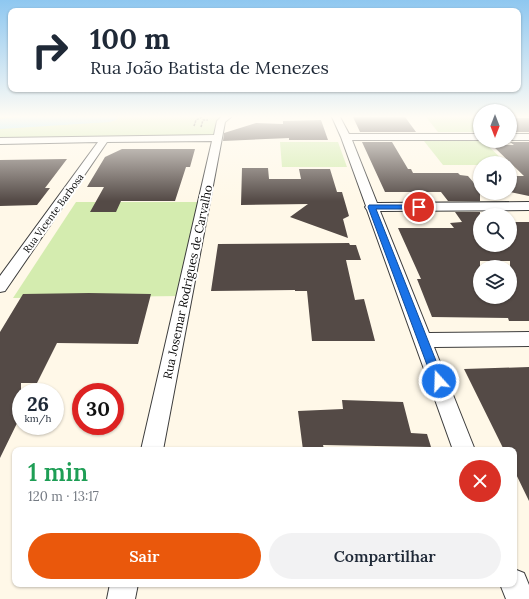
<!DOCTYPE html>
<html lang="pt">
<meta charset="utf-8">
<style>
:root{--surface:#fff;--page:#f2f2f3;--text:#1f2937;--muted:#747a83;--accent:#ea580c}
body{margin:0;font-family:Lora,serif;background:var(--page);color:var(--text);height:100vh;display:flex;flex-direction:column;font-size:15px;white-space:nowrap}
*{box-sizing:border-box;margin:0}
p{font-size:13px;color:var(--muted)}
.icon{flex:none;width:22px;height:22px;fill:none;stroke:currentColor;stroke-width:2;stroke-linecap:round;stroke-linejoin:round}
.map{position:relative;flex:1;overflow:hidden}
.sheet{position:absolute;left:12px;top:447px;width:505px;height:140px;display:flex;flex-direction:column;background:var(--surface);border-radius:8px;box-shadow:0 1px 3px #0004}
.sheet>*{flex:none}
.guide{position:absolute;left:8px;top:8px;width:513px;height:84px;border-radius:8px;box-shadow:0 1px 3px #0004;background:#fff;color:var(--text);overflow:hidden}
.needle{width:26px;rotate:180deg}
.controls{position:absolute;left:473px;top:104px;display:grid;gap:8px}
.controls a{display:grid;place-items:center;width:44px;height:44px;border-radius:50%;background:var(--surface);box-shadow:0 1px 3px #0004;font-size:20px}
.speed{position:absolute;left:12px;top:383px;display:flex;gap:8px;font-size:20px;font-weight:700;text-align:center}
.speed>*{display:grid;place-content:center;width:52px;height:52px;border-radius:50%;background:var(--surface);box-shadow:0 1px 3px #0004;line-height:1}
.speed small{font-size:10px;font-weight:400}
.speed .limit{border:6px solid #d22;background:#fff;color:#111}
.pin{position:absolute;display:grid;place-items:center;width:34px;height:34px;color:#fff;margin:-17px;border:2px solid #fff;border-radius:50%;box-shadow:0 1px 4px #0007}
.me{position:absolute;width:44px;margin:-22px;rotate:340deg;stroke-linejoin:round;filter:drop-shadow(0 0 3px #0008)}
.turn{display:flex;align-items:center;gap:14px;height:84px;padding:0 16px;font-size:18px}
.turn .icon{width:52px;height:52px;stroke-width:2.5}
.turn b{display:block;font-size:28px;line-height:34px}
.round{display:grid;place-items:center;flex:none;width:42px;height:42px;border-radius:21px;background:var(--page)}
.summary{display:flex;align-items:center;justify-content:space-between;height:68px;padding:0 16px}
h1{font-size:24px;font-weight:600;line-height:30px;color:#1e9e55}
.cta{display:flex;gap:8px;margin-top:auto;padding:8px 16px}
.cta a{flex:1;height:46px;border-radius:24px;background:var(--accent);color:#fff;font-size:16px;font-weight:600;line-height:46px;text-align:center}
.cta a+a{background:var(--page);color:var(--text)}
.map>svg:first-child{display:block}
.green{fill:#d4ecaf}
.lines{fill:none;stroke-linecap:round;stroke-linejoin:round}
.river{fill:#a7e4fb;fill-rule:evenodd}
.building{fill:#544a46;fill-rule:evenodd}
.street-casing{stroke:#3d3d3d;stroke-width:2}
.path{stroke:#2c2c2c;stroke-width:1.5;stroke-dasharray:2.5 1;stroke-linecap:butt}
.street{fill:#fff;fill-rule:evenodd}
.route{fill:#1a73e8;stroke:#114b97}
.labels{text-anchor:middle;stroke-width:4;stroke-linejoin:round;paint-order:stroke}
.far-street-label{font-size:10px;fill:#0a0a0a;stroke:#fff}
.street-label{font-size:12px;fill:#0a0a0a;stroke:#fff}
</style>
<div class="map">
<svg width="529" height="599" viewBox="0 0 529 599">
<rect width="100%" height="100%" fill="#fff8e8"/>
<!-- green -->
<g class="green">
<path d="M0,117H225L215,139L0,144Z"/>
<path d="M426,117H480V132H438Z"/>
<path d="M424,141H483L506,163H480V165H443Z"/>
<path d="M280,142H338L347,167H282Z"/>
<path d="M76,202H201L181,296L13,298Z"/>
</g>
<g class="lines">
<!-- river -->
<path class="river" d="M24,117H118L116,120L110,122L0,129V119Z"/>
</g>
<!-- building -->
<g class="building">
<path d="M353,117H405L416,132H360Z"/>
<rect x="510" y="118" width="19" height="14"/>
<path d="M321,120L328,140H289V138L223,141L224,133L256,123L283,124V121Z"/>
<path d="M362,142H392L408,169H411L413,173H458L460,175L468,176L480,190V201H448L441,192H385Z"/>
<path d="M510,142H529V196L510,192V176H524L492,145H514Z"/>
<path d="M122,149H195L190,167H186L175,201H121L116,212H90L104,187H87L105,157Z"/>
<path d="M67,159L45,188H50L37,205L0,206V160Z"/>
<path d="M242,168H268L269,179H301L299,169H330L337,192H342L349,216L343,219L348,238L290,217L308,204L241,205Z"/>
<path d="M455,212H480V245H510V222H529V321H509L508,318L432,317L417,279H421L398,228H454L450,223L462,222ZM480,261H510V297H480Z"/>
<path d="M349,243L350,245H356L361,260H346L355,300L364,299L375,341H312L307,291H295V290L211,291L218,244Z"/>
<path d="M89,293L151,294L138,344L57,343L37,383H21V415L0,458V332L23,294Z"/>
<path d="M529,367V501L514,470V450H504L464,369Z"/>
<path d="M342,400L403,402L411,433L427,434L431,447L323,445L324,449L303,450L298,411L343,409Z"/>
</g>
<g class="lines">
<defs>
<g id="street">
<path d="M221,117H231L225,122L163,450H141L212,141L107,142L5,291L0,292V276L98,142L0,144V138L214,135L217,121Z"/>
<path d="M332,117H340L349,134H480V140H352L377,203L529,202V210L380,211L429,333L529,332V346L434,347L475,450H453L367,210L365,207L366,206L341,137Z"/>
<rect x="510" y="134" width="19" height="6"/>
<path d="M514,569L524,573L529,585V599H506L500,584H514Z"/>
<path d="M110,584H138L135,599H107Z"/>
</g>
</defs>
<!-- street casing -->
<use href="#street" class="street-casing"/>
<!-- path -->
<g class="path">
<path d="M194,126L196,120L202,117"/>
<path d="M201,127L203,120H208"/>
</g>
<!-- street -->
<use href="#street" class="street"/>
</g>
<!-- sky -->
<linearGradient id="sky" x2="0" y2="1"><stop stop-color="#8ec7f0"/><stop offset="0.58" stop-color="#fffcf5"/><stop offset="1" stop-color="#fffcf5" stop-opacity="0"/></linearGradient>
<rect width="529" height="201" fill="url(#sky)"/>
<!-- route -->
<path class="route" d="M369,205H419L422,207L419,209H376L444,381L443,385L439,386L435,385L433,381L368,207Z"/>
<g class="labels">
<!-- far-street labels -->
<g class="far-street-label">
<text transform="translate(53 213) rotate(-54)" y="4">Rua Vicente Barbosa</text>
</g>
<!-- street labels -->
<g class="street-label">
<text transform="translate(188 282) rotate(-78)" y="4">Rua Josemar Rodrigues de Carvalho</text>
</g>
</g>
</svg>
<div class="controls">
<a><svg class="needle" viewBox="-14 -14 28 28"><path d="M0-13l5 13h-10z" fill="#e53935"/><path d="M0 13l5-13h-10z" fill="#747a83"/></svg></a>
<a><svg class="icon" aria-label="sound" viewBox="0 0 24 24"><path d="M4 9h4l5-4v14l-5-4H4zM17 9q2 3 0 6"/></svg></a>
<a><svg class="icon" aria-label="search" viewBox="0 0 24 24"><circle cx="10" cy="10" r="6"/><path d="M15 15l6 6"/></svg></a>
<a><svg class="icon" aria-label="layers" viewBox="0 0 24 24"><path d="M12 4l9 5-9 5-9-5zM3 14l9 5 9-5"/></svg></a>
</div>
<div class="speed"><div>26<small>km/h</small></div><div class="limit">30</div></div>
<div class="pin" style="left:419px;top:207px;background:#d93025"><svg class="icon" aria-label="arrive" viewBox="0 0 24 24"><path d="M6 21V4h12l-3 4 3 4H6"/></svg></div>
<svg class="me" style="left:439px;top:381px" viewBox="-20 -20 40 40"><circle r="17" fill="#1a73e8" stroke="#fff" stroke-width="3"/><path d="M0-11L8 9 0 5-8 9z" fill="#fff"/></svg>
<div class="guide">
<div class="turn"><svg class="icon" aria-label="right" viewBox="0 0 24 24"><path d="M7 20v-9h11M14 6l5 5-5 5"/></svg><div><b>100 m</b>Rua João Batista de Menezes</div></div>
</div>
<section class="sheet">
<div class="summary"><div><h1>1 min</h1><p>120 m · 13:17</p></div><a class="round" style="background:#d93025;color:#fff"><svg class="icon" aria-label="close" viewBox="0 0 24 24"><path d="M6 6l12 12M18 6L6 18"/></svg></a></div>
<div class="cta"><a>Sair</a><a>Compartilhar</a></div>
</section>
</div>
